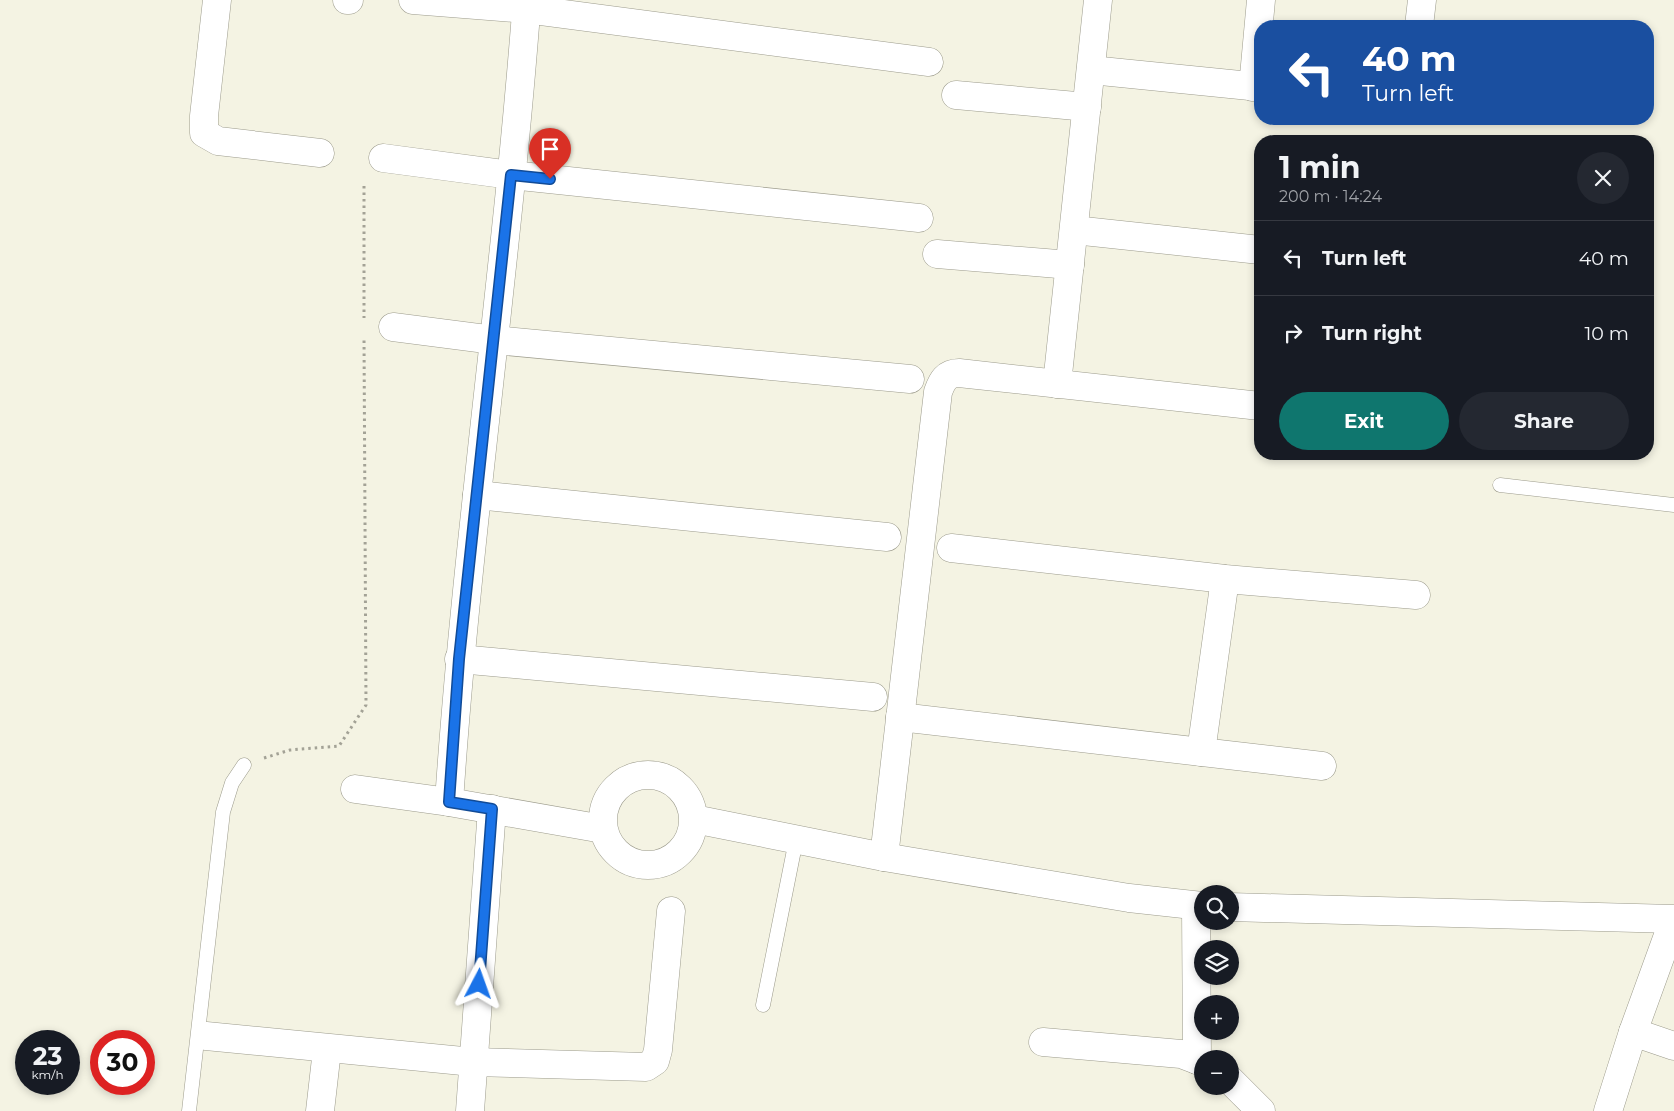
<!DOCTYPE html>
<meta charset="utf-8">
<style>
:root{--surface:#171b24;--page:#242831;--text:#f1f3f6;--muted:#9ea1a6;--line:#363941;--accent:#0f766e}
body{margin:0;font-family:Montserrat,sans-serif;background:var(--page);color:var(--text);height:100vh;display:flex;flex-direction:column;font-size:19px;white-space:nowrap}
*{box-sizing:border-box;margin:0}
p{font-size:16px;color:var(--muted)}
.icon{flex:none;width:28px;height:28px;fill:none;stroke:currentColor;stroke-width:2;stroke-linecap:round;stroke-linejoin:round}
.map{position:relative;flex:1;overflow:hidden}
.side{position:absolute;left:1254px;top:135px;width:400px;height:325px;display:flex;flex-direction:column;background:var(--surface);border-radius:20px;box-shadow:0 2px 8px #0003}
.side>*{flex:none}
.hud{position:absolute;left:1254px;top:20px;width:400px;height:105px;border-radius:20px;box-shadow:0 2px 8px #0003;background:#1a4fa0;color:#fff;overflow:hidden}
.buttons{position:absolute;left:1194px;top:885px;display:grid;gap:10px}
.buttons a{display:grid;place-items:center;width:45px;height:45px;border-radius:50%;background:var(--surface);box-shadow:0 2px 8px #0003;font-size:25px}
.speed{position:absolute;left:15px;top:1030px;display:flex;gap:10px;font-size:25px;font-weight:700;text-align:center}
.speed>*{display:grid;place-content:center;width:65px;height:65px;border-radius:50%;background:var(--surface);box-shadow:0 2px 8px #0003;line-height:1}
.speed small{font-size:12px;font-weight:400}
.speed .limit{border:8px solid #d22;background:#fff;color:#111}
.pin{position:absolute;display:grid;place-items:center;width:42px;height:42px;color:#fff;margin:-51px -21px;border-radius:50% 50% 50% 0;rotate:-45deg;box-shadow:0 0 5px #0007}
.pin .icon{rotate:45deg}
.me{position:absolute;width:55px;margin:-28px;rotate:4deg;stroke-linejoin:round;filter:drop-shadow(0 0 4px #0008)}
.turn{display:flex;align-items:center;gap:18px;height:105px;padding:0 25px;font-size:22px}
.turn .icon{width:65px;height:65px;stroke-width:2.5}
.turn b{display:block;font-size:35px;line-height:42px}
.round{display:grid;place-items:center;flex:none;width:52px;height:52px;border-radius:26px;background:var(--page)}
.summary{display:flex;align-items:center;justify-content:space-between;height:85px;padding:0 25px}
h1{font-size:30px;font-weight:700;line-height:38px}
.action{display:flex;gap:10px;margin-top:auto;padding:10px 25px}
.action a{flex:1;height:58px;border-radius:30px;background:var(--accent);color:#fff;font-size:20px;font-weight:700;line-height:58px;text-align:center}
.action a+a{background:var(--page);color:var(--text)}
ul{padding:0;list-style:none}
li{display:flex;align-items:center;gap:15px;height:75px;padding:0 25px;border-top:1px solid var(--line)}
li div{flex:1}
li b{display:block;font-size:19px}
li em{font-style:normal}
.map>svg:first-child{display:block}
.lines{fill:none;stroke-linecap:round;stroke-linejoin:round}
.service-casing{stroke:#9c9b8c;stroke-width:15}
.minor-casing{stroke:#9c9b8c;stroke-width:29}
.path{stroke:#a3a296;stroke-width:3;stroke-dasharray:2.5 4;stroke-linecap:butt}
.service{stroke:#fff;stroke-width:14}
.minor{stroke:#fff;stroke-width:28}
.route-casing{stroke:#114b97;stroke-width:12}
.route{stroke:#1a73e8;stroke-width:9}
</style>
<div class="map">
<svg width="1674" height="1111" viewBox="0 0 1674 1111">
<rect width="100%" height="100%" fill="#f4f3e3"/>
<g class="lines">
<defs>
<g id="service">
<path d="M1500,485L1674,505"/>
<path d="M763,1005L796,840"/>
<path d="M189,1111L223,812L232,783L244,765"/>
</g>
<g id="minor">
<path d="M217,0L204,116V133L218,141L320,153"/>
<path d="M347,0H349"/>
<path d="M413,0L526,9L929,62"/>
<path d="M527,0C507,268 467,534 449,802L603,829"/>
<path d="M1419,26L1422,0"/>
<path d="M1091,70L1260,87"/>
<path d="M1253,87L1261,0"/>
<path d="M956,95L1087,107"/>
<path d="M383,158L511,175L919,218"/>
<path d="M1074,230L1260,250"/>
<path d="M937,254L1070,265"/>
<path d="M393,327L494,340L910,379"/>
<path d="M1057,384L1098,0"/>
<path d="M477,495L887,537"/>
<path d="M951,548L1225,579L1416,595"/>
<path d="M459,659L873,697"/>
<path d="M900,717L1322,766"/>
<path d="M1201,752L1225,579"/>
<circle cx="648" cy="820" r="45"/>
<path d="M355,789L449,802"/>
<path d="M694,819L884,857L1129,898L1202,906"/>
<path d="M884,857L938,392C942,381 946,373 959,373L1260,406"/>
<path d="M1196,906L1197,1060"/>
<path d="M1230,907L1674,919L1633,1032L1608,1111"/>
<path d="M1633,1032L1674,1046"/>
<path d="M206,1036L473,1062L646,1067L655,1061L658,1050L671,911"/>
<path d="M1043,1042L1181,1054L1202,1062"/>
<path d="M1230,1080L1261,1111"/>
<path d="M320,1111L327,1050"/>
<path d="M470,1111L492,809"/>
</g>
</defs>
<!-- service casing -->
<use href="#service" class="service-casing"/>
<!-- minor casing -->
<use href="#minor" class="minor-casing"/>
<!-- path -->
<g class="path">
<path d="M364,186V318"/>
<path d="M264,758L290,750L339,746L366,705L364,337"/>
</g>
<!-- service -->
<use href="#service" class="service"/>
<!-- minor -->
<use href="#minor" class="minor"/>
</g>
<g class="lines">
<defs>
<path id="route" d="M479,984L492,809L449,802L459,659L511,175L550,179"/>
</defs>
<!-- route casing -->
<use href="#route" class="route-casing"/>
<!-- route -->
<use href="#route" class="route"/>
</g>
</svg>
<div class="buttons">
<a><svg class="icon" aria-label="search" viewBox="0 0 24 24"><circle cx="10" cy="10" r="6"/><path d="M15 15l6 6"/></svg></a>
<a><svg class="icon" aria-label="layers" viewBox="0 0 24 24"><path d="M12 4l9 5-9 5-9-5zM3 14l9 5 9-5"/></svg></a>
<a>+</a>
<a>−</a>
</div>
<div class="speed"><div>23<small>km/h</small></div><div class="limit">30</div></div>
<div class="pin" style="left:550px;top:179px;background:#d93025"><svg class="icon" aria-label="arrive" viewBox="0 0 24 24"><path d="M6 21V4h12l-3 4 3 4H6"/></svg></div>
<svg class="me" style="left:479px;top:984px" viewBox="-20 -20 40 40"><path d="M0-17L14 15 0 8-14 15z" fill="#1a73e8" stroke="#fff" stroke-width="4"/></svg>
<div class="hud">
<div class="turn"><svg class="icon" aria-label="left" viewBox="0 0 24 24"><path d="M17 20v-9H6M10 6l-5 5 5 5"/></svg><div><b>40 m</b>Turn left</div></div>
</div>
<section class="side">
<div class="summary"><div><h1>1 min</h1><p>200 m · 14:24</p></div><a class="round"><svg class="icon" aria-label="close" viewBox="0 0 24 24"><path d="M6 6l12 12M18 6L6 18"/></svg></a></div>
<ul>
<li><svg class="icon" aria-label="left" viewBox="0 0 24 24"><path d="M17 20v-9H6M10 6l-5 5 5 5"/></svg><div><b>Turn left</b></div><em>40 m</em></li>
<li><svg class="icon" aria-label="right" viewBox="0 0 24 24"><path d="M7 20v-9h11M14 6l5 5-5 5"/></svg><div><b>Turn right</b></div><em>10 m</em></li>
</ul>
<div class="action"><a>Exit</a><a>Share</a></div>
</section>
</div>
